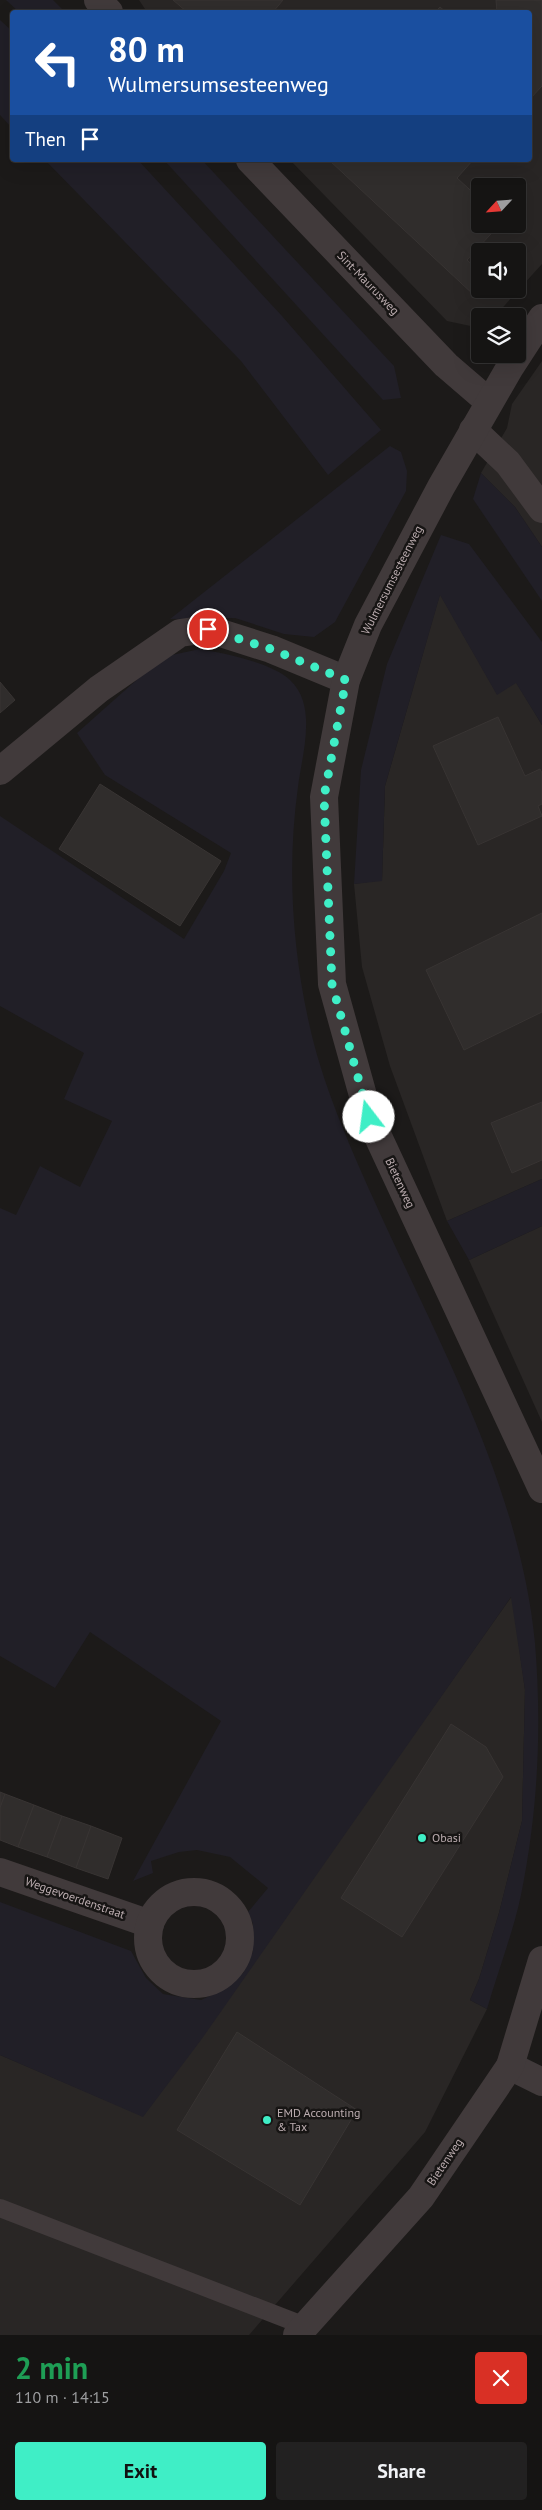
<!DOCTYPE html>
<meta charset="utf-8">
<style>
:root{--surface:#151413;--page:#222121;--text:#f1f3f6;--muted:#9d9ea0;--line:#343333;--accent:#3feec6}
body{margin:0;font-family:"PT Sans",sans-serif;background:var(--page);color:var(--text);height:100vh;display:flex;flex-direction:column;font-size:19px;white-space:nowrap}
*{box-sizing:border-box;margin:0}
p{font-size:16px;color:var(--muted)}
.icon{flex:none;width:28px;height:28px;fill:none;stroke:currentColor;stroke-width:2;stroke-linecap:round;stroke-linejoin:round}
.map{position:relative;height:2335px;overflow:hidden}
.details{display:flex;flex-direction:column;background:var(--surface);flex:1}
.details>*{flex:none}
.banner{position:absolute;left:10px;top:10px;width:522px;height:152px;border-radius:5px;box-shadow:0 5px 20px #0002,0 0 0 1px var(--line);background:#1a4fa0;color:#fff;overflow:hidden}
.needle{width:32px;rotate:244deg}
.tools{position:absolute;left:471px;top:178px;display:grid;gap:10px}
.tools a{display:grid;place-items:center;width:55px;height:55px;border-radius:5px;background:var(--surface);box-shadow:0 5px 20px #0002,0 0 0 1px var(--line);font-size:25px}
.pin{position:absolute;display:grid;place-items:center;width:42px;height:42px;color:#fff;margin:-21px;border:2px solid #fff;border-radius:50%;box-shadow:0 1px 5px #0007}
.me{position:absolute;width:55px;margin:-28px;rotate:345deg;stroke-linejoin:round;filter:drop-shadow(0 0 4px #0008)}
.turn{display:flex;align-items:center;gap:18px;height:105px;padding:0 15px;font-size:22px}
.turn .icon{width:65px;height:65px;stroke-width:2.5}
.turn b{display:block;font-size:35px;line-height:42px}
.then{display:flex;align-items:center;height:48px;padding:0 15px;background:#0003;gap:10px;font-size:19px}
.round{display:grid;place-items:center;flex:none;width:52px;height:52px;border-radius:5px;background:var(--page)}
.headline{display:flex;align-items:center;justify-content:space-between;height:85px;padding:0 15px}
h1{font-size:30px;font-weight:800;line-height:38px;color:#1e9e55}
.cta{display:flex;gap:10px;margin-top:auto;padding:10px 15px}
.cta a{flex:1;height:58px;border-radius:5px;background:var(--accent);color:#111;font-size:20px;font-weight:800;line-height:58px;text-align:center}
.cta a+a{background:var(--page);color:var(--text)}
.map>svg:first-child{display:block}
.built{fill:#292625;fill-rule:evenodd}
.green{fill:#211f27}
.building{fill:#302d2c;stroke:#383433}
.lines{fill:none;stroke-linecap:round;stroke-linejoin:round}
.service{stroke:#413a3b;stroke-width:18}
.minor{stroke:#413a3b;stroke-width:28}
.tertiary{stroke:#413a3b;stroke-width:28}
.route{stroke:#3feec6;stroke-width:9;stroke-dasharray:0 16.2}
.poi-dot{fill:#3feec6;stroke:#171514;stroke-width:2}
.labels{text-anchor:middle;stroke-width:5;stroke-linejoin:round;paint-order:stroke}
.street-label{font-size:12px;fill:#bbacaf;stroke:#171514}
.poi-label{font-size:12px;fill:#bbacaf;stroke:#171514;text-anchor:start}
</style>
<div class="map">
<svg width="542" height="2335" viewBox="0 0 542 2335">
<rect width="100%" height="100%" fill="#1c1a19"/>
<!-- built -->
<g class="built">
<path d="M139,0H542V264L495,316H480V328L447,321L290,160H530V12H147ZM480,186H518V224H480ZM480,251H518V289H480Z"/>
<path d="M542,361V547L515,507L481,473L507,428L512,404Z"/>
<path d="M440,594L497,694L516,682L542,725V1179L447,1221L390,1066L362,967L354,884L382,880L385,786Z"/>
<path d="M542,1226V1422L469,1260Z"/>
<path d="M512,1596L525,1690L522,1821L499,1913L479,1979L470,2000L487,2009L425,2132L249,2335H0V2055L143,2116Z"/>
</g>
<!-- green -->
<g class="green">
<path d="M6,0H53L65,12H19Z"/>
<path d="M0,20L12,31V128L0,115Z"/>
<path d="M45,160H138L282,316L381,430L328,475L241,361Z"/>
<path d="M164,160H202L394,366L401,398L383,400Z"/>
<path d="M390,446L401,452L407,471L406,491L335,622L314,637L284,634L235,618L170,619Z"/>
<path d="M481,473L515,507L542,547V601L473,499Z"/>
<path d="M441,535L469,544L542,642V725L516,683L497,695L440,595L385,786L382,881L354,884L361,770L387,664Z"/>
<path d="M200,649C223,653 273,663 290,680C318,706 302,754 298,787C287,865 292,947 309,1023C322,1083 348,1142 373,1198C437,1340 520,1486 535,1643C542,1727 538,1812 521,1895C513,1933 498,1971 487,2009L470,2000L479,1979L499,1913L522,1821L525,1690L511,1597L201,2040L143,2117L0,2055V1902L131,1951L146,1978L163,1994L201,2000L222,1990L243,1973L253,1951V1924L248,1912L268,1888L230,1857L197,1850L179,1852L151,1861L153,1873L133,1881L221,1721L90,1632L55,1688L0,1656V1208L16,1215L40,1166L80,1187L112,1121L64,1099L84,1053L0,1006V816L184,939L224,871L231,853L105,775L77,733L150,668L172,655Z"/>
<path d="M542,1179V1226L469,1260L447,1221Z"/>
</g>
<!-- building -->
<g class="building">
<path d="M173,0H283L273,12H187Z"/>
<path d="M496,0H542V86L530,99V12H497Z"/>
<path d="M440,7L446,12H435Z"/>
<path d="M329,160H473L457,178L480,199V224H500L467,260L480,272V289H482L475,296Z"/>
<path d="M0,682L15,700L0,713Z"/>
<path d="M498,717L525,776L540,769L542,773V804L538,806L542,816L478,845L433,746Z"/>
<path d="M100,784L221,861L180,926L59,849Z"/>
<path d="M542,913V1012L464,1050L426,970Z"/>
<path d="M542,1102V1160L512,1173L491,1123Z"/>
<path d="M451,1724L486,1747L503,1777L402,1937L341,1898Z"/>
<path d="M0,1792L5,1794L0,1808Z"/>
<path d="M5,1794L34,1805L18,1847L0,1840V1808Z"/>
<path d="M34,1805L62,1816L47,1857L18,1847Z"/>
<path d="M62,1816L91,1826L76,1868L47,1857Z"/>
<path d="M91,1826L122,1838L108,1879L76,1868Z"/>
<path d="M237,2032L357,2110L300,2205L177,2130Z"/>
</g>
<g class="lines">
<!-- service -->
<path class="service" d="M0,2208L305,2326"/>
<!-- minor -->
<g class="minor">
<path d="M98,0L109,12"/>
<path d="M250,160L446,365L489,402"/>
<path d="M473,430L508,463L542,509"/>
<path d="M0,771L99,689L180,633L208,629L271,649L346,680"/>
<path d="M0,1872L150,1924"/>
<circle cx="194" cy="1938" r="46"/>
<path d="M510,2066L542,2082"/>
</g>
<!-- tertiary -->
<g class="tertiary">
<path d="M542,318L509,369L441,487L368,625L346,680L324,797L332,984L369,1117L542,1489"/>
<path d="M297,2335L421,2197L510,2066L542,1960"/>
</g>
</g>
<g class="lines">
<!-- route -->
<path class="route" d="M208,629L271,649L346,680L324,797L332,984L369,1117"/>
</g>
<!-- markers -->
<g class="poi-dot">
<circle cx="422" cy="1838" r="5"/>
<circle cx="267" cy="2120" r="5"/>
</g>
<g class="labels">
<!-- street labels -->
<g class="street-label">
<text transform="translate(368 283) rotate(46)" y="4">Sint-Maurusweg</text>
<text transform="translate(392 580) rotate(-63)" y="4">Wulmersumsesteenweg</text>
<text transform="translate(400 1183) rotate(65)" y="4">Bietenweg</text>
<text transform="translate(75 1898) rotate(19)" y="4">Weggevoerdenstraat</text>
<text transform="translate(445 2162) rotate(-56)" y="4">Bietenweg</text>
</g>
<!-- poi labels -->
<g class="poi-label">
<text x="432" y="1842">Obasi</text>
<text x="277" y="2117">EMD Accounting<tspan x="277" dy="14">&amp; Tax</tspan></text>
</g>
</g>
</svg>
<div class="tools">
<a><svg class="needle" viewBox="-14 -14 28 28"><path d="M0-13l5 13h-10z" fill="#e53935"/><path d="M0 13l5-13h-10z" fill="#9d9ea0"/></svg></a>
<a><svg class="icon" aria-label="sound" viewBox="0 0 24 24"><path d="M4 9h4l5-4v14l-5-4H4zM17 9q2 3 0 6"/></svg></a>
<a><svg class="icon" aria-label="layers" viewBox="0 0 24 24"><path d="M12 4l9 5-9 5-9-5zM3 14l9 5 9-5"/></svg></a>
</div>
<div class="pin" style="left:208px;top:629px;background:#d93025"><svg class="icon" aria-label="arrive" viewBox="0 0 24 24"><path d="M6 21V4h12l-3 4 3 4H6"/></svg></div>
<svg class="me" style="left:369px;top:1117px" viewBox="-20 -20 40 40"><circle r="19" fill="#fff"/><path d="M0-13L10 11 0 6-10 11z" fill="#3feec6"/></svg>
<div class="banner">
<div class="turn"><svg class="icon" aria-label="left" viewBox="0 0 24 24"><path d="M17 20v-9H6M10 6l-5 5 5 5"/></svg><div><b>80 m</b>Wulmersumsesteenweg</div></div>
<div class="then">Then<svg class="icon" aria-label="arrive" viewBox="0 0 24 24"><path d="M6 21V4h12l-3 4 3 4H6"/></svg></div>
</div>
</div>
<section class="details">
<div class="headline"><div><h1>2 min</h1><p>110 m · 14:15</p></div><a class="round" style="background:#d93025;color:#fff"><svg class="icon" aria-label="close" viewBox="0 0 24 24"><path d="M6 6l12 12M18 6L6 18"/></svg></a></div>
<div class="cta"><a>Exit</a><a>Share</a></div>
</section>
